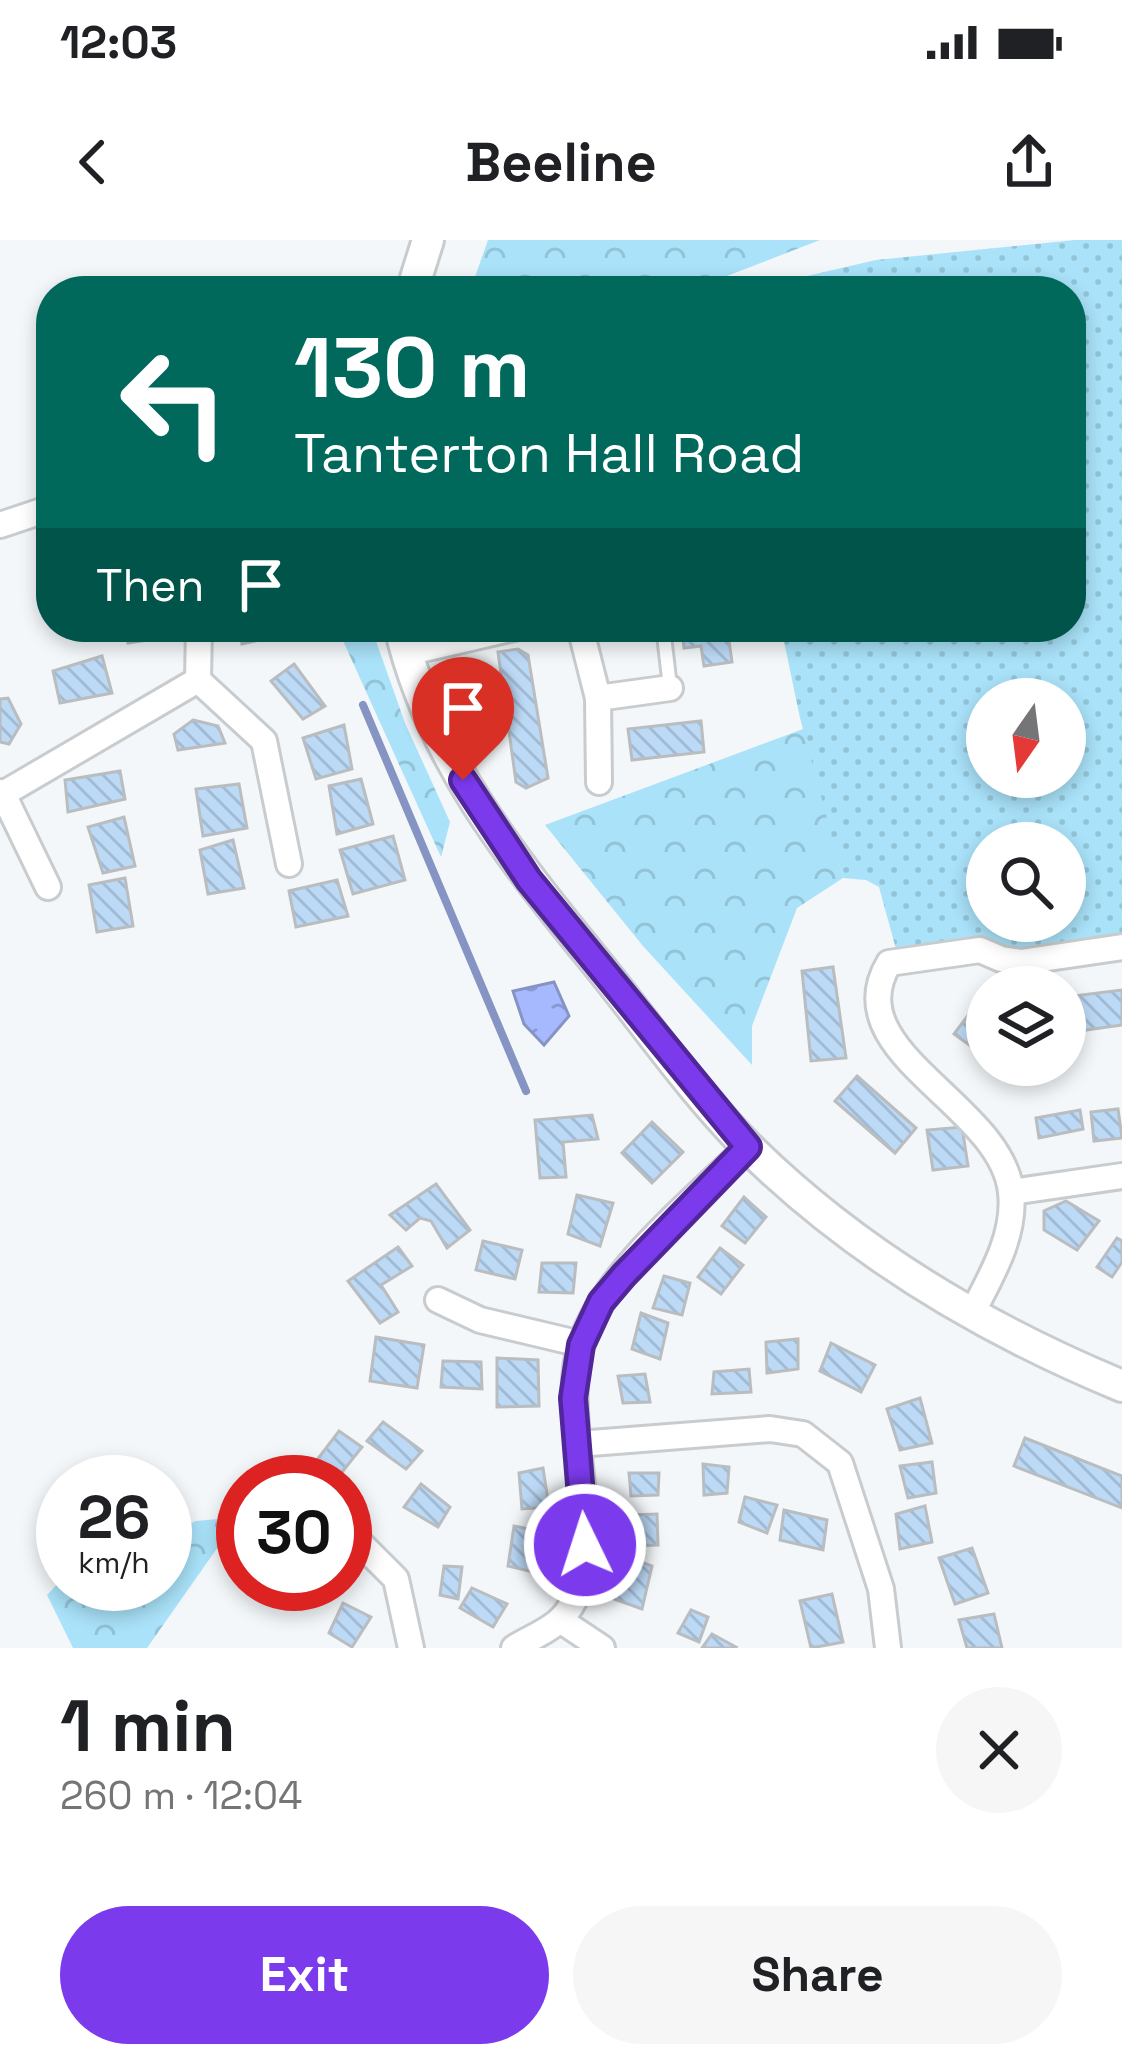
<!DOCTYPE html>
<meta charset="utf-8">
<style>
:root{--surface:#fff;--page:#f6f6f6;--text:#202124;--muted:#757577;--accent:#7c3aed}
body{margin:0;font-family:"Space Grotesk",sans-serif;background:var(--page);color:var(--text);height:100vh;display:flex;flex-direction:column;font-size:45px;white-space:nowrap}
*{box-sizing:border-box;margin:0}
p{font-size:39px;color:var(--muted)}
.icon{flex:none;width:66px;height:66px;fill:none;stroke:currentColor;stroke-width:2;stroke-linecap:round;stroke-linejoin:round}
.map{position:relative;height:1408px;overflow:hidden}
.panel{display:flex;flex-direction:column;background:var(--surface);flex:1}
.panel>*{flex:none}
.guide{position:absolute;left:36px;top:36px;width:1050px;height:366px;border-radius:48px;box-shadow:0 6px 18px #0003;background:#00695c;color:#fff;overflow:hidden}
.needle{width:78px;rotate:194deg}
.controls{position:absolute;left:966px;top:438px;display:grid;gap:24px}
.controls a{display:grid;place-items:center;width:120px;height:120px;border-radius:50%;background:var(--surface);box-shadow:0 6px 18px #0003;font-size:60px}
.speed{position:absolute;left:36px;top:1215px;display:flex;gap:24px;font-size:60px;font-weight:700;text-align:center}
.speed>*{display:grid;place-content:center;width:156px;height:156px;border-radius:50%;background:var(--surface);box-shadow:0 6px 18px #0003;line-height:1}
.speed small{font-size:30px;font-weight:400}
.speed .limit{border:18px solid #d22;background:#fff;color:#111}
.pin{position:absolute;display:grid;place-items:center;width:102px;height:102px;color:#fff;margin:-123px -51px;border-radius:50% 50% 50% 0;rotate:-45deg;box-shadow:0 0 12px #0007}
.pin .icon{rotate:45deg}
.me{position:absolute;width:132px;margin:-66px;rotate:356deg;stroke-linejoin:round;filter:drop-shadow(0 0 9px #0008)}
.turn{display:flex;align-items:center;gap:42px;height:252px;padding:0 60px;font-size:54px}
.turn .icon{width:156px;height:156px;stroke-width:2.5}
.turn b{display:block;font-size:84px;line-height:102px}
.then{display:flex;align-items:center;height:114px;padding:0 60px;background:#0003;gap:24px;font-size:45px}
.round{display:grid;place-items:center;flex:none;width:126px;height:126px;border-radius:63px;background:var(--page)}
.headline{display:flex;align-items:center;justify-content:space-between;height:204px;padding:0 60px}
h1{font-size:72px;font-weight:700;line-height:90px}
.primary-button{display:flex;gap:24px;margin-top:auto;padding:24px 60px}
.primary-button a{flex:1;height:138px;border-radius:72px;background:var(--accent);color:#fff;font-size:48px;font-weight:700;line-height:138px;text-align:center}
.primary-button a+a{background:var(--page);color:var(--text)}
.status{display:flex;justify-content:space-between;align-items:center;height:84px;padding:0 60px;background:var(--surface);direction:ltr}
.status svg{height:33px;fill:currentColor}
header{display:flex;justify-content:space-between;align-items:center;height:156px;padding:0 60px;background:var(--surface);font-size:54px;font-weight:700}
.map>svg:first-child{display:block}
.forest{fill:url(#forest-crowns)}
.park{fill:url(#park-dots);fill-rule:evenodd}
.water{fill:url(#water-ripples);stroke:#8694c4;stroke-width:3}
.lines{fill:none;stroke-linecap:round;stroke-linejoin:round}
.stream{stroke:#8694c4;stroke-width:8}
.building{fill:url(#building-back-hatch);stroke:#babdc0;stroke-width:3}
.service-casing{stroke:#c8ccce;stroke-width:18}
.minor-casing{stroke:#c8ccce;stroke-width:30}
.tertiary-casing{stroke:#c8ccce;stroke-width:36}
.service{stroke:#fff;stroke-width:12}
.minor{stroke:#fff;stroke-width:24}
.tertiary{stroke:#fff;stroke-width:30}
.route-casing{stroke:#51269a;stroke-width:30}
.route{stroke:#7c3aed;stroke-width:21}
</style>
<div class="status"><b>12:03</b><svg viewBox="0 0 49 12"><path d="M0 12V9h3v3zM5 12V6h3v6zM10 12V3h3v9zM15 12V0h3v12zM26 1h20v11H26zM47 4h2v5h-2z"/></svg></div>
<header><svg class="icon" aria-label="back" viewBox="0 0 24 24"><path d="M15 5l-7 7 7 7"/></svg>Beeline<svg class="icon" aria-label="share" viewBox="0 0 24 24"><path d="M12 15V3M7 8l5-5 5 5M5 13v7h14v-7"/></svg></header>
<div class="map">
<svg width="1122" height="1408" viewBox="0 0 1122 1408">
<defs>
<pattern id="forest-crowns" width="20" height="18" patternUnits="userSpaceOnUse" patternTransform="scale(3)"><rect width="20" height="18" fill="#a9e2f9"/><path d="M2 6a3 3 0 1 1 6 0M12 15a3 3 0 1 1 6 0" fill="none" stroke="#92c3d6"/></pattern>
<pattern id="park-dots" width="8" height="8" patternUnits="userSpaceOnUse" patternTransform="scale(3)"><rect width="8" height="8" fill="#a9e2f9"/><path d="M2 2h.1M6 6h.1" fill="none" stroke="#92c3d6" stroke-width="1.8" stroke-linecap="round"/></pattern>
<pattern id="water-ripples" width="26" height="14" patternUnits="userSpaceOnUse" patternTransform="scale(3)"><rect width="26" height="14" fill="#a6b9ff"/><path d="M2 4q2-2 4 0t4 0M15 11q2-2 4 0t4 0" fill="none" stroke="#8898d0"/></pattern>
<pattern id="building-back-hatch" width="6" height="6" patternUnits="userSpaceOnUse" patternTransform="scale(3)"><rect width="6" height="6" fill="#bcd9f6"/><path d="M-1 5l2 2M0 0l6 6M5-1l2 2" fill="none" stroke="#a2bbd4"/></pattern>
</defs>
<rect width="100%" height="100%" fill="#f3f7f9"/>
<!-- forest -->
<g class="forest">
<path d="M488,0H820L688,51H470Z"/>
<path d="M346,387H371L405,483L450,582L441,617L344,403Z"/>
<path d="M806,488L843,638L797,668L752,786V825L643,706L545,585Z"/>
<path d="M239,1277L147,1408H73L47,1355L63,1338V1344H165V1294L196,1281Z"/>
</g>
<!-- park -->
<path class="park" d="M1075,0H1122V695L1020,715L896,709L879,647L866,640L843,638L800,478L781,387H1071V51H743L876,20ZM987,459H1065V537H987ZM987,603H1065V681H987Z"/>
<!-- water -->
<path class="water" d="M554,742L569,776L544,805L524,784L513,751Z"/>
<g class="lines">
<!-- stream -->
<path class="stream" d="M363,465L526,851"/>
</g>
<!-- building -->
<g class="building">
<path d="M126,387H165L167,397L128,403Z"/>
<path d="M238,387H297L298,391L242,404Z"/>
<path d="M682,387H727L732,422L704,426L701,406L684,408Z"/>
<path d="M518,409L528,415L548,538L526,548L516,542L498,412Z"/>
<path d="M102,416L112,453L60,463L53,431Z"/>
<path d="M294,424L325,466L303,479L271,441Z"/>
<path d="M8,458L21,484L9,504L0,502V459Z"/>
<path d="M193,480L218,486L225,503L178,510L174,494Z"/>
<path d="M701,481L704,512L632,520L628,489Z"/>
<path d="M344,485L352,529L316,539L303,498Z"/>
<path d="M120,531L125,559L68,572L65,540Z"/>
<path d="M361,539L373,584L337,594L329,546Z"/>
<path d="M239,544L247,588L203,596L196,549Z"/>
<path d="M124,577L135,626L103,633L88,587Z"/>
<path d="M393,596L405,640L353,654L340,610Z"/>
<path d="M233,600L244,648L208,654L200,610Z"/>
<path d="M125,638L133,686L97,692L89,645Z"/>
<path d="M337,640L348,676L296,687L289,651Z"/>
<path d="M833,727L846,818L811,821L802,731Z"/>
<path d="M1122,750V785L1065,793V757Z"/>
<path d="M976,765L987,774L986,817L954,794Z"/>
<path d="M857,836L916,888L895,913L835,861Z"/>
<path d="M1118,869L1122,898L1094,901L1091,872Z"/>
<path d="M1080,870L1083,889L1039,898L1036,878Z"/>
<path d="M592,875L598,899L563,902L566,937L540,938L535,880Z"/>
<path d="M652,882L683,912L652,943L622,913Z"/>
<path d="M962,887L968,926L933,930L927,890Z"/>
<path d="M436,944L470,990L447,1008L431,981L420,978L406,990L390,975Z"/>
<path d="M577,955L613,963L600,1006L568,994Z"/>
<path d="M744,957L766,977L745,1003L722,986Z"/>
<path d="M1066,961L1099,981L1077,1010L1044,990V971Z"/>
<path d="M1117,998L1122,1001V1022L1112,1037L1097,1027Z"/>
<path d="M483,1001L522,1010L515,1039L476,1030Z"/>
<path d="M398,1007L412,1026L381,1045L398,1072L380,1083L348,1041Z"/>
<path d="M720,1008L743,1025L721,1054L698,1037Z"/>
<path d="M542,1023H576L573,1053L539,1052Z"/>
<path d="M664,1036L690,1043L682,1075L653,1068Z"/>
<path d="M641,1073L668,1083L660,1119L632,1109Z"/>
<path d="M376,1097L424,1105L417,1148L370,1141Z"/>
<path d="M798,1099V1129L767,1133L766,1102Z"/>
<path d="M831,1103L875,1125L861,1152L820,1131Z"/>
<path d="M497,1118L538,1120L539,1166L497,1167Z"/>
<path d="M443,1121L481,1122L482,1149L441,1147Z"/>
<path d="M749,1129L751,1152L712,1154L714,1132Z"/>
<path d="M645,1134L650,1162L623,1163L618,1136Z"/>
<path d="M920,1158L932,1203L900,1210L887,1169Z"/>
<path d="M383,1182L422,1211L406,1229L367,1201Z"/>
<path d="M339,1191L362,1207L339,1236L317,1220Z"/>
<path d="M1025,1198L1122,1236V1268L1014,1226Z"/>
<path d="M932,1222L936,1253L908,1258L900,1226Z"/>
<path d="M703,1224L729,1227L727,1253L704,1255Z"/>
<path d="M543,1228L549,1267L522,1269L519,1233Z"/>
<path d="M629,1233H659L658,1255L631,1256Z"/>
<path d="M421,1244L450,1267L438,1287L404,1267Z"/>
<path d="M745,1257L777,1265L767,1293L739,1282Z"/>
<path d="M925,1266L932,1302L900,1309L896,1274Z"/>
<path d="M784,1270L827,1280L823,1310L780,1300Z"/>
<path d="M657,1274L658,1305L631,1306L630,1275Z"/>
<path d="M514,1286L543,1292L537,1333L508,1326Z"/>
<path d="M972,1308L988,1353L955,1364L939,1318Z"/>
<path d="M624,1316L652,1326L642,1369L614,1359Z"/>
<path d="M444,1326L462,1327L458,1359L440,1355Z"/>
<path d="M265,1344H302L295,1359Z"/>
<path d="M472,1348L507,1364L493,1387L460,1368Z"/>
<path d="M832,1354L843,1402L811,1408L800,1361Z"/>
<path d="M343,1363L371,1377L352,1407L329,1393Z"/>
<path d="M691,1370L708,1377L699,1402L678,1393Z"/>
<path d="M994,1374L1002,1408H967L959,1380Z"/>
<path d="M712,1394L736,1407L735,1408H702Z"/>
</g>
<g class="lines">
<defs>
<path id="service" d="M663,387L670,447"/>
<g id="minor">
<path d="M0,285L51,268"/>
<path d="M580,387L598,458L670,448"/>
<path d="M406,413L518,387"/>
<path d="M198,440L264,501L289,624"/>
<path d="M598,458L599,542"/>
<path d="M0,552L3,554L198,440L199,387"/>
<path d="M3,554L48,647"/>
<path d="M1011,952L1122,936"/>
<path d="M438,1060L480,1080L581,1104"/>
<path d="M971,1075C990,1038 1016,996 1011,952C1001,863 835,813 889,723L980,710L1001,719L1021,722L1122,707"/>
<path d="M578,1204L770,1189L803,1194L840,1223L881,1349L888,1408"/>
<path d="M356,1299L396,1339L411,1408"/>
<path d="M560,1380L602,1408"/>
<path d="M514,1408C528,1399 549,1391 561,1379C618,1321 554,1179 582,1102C608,1028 693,961 748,907"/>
</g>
<g id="tertiary">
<path d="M412,51L428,0"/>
<path d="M400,387C429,514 510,616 591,716C642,778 690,849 747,906C854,1012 984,1089 1122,1146"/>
</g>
</defs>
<!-- service casing -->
<use href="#service" class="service-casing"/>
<!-- minor casing -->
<use href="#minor" class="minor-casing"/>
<!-- tertiary casing -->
<use href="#tertiary" class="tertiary-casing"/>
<!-- service -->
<use href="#service" class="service"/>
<!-- minor -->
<use href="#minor" class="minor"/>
<!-- tertiary -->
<use href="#tertiary" class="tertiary"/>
</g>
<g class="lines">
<defs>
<path id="route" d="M463,540L529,640L748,907L624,1035L601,1062L581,1105L573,1158L585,1305"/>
</defs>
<!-- route casing -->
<use href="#route" class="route-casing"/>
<!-- route -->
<use href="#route" class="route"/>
</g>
</svg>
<div class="controls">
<a><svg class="needle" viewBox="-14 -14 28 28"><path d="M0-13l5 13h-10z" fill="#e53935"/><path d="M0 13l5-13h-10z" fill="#757577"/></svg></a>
<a><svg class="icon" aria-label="search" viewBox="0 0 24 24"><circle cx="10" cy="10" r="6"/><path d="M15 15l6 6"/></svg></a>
<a><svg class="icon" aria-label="layers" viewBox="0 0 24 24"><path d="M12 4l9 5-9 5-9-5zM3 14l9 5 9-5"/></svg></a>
</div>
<div class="speed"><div>26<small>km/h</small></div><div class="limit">30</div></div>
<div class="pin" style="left:463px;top:540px;background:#d93025"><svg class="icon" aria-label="arrive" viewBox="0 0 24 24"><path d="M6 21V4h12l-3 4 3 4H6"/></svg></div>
<svg class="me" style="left:585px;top:1305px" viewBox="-20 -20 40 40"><circle r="17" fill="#7c3aed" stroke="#fff" stroke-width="3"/><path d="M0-11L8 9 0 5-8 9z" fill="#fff"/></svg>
<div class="guide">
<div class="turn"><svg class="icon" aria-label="left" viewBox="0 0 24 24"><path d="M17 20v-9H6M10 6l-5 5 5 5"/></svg><div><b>130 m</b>Tanterton Hall Road</div></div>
<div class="then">Then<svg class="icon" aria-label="arrive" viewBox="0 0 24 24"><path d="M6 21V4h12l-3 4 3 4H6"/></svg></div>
</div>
</div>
<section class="panel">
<div class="headline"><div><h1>1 min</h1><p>260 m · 12:04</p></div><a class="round"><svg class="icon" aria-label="close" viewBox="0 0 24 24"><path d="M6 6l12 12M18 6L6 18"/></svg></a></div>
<div class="primary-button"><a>Exit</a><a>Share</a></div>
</section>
